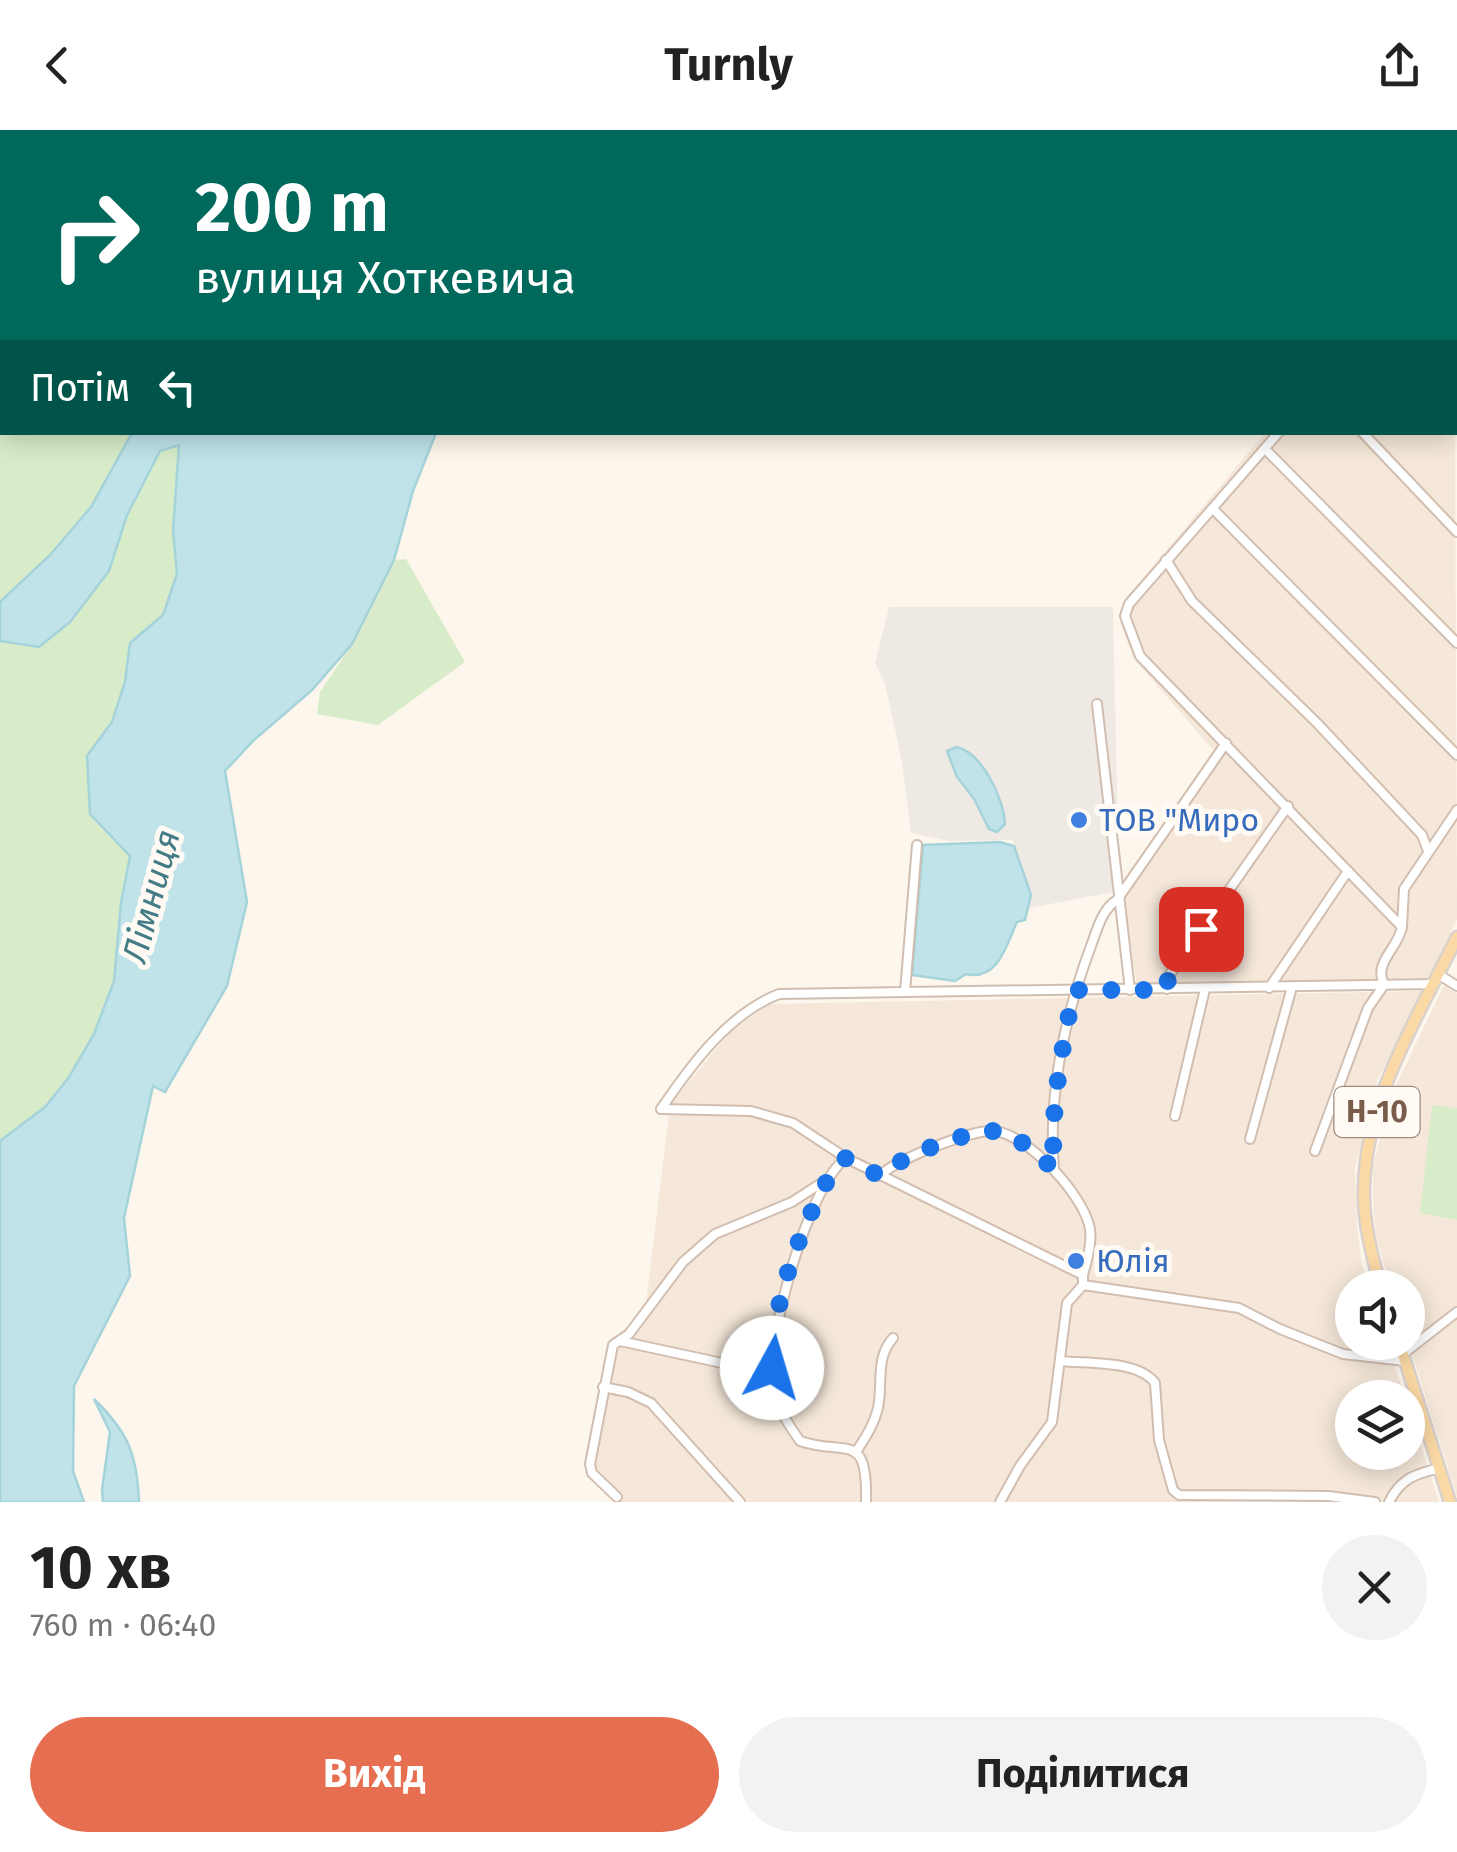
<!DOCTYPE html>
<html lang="uk">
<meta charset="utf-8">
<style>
:root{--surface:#fff;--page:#f2f2f2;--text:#222;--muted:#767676;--accent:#e76f51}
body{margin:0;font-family:"Fira Sans",sans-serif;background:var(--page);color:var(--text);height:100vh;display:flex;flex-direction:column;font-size:38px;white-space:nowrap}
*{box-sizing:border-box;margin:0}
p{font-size:32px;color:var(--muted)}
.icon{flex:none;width:55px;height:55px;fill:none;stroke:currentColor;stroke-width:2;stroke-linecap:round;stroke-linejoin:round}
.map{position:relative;height:1372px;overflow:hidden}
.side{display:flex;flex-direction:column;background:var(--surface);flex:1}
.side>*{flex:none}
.guide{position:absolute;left:0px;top:0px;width:1458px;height:305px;box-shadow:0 5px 25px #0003;background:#00695c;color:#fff;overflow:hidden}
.controls{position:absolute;left:1335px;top:1140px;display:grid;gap:20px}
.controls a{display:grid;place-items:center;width:90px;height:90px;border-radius:50%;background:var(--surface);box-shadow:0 5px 25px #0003;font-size:50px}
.pin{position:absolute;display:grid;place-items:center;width:85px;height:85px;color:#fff;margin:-42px;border-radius:20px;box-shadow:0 5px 15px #0006}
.me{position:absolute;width:110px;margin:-55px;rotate:6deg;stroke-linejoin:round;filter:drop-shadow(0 0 8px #0008)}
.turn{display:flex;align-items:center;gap:35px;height:210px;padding:0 30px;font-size:45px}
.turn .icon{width:130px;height:130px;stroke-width:2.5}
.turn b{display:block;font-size:70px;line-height:85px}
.then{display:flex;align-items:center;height:95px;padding:0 30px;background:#0003;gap:20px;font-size:38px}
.round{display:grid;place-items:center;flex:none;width:105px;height:105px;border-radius:52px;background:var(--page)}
.overview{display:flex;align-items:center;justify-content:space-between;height:170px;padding:0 30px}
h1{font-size:60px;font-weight:700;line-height:75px}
.cta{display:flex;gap:20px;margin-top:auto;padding:20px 30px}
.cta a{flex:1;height:115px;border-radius:60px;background:var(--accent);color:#fff;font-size:40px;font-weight:700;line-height:115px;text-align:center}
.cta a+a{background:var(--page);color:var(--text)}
header{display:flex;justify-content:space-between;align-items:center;height:130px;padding:0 30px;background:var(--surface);font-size:45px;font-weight:700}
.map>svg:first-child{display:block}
.residential{fill:#f5e8da}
.industrial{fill:#efe9e4}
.green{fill:#d8ecc9}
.water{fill:#bfe3e8;stroke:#a5d3da;stroke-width:2.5}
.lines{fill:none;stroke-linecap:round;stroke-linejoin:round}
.stream{stroke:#a5d3da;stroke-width:2.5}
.minor-casing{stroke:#d1beb0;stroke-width:12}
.major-casing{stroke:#dad1cd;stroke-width:15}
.minor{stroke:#fff;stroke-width:8}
.major{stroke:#fbd9a5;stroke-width:10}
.route{stroke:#1a73e8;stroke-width:18;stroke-dasharray:0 32.4}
.shop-dot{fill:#3f7fe0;stroke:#fffaf3;stroke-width:4}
.labels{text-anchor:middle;stroke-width:10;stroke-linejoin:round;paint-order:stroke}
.shield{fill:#fffaf3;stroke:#a28b7f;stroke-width:2.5}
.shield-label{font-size:30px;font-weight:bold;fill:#7a5c4d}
.shop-label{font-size:32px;fill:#366cbe;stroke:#fffaf3;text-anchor:start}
.water-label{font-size:35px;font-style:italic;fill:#437c86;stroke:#fffaf3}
</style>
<header><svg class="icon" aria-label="back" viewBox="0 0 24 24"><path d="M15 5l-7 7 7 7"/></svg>Turnly<svg class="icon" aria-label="share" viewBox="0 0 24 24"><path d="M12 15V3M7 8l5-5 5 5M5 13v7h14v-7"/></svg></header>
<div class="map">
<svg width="1457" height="1372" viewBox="0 0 1457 1372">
<rect width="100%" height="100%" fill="#fdf6ec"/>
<!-- residential -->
<g class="residential">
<path d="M1455,275L1457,789L1429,848L1137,856L1122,757L1214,621L1134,529L1120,493L1125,469L1265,303L1455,302Z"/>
<path d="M1444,855L1457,864V1367L1408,1211V1158H1391L1376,1107L1373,1070V1036L1390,968Z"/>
<path d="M1423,861L1378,949L1355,1038L1357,1096L1362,1135L1369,1157L1352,1158V1212L1387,1213L1405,1267L1352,1268V1322H1408V1275L1439,1372H613L612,1360L594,1336L612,1223L619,1218L646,1173L670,975L729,903L769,874Z"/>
</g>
<!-- industrial -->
<path class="industrial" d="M889,477H1113L1119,761L1029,778L1031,765L1013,710L949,711L911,703L902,632L885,553L875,533Z"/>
<!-- green -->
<g class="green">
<path d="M0,0L269,2H2V302L132,303L91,376L50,425L0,472Z"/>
<path d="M179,314L173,401L177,444L163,485L130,513L125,552L112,593L87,626L90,684L130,726L121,773L114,851L94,904L69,947L45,978L0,1011V511L39,517L109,440L127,385L160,320Z"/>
<path d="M406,429L465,532L378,595L317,584L320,562L352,514L394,430Z"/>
<path d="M1432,975L1457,978V1090L1420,1083Z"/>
</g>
<!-- water -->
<g class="water">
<path d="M132,303H436L413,361L394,430L352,514L312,560L254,610L225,641L247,772L227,856L165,962L153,956L124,1088L130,1146L74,1256L73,1341L84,1372H0V1011L45,977L69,947L94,904L114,851L121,773L130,726L90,684L87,626L112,592L125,552L130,513L163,485L177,444L173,401L179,315L160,321L127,385L109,441L70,492L39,517L0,511V472L50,425L91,377Z"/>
<path d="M956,617C982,622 1004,669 1005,694L997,702L989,699L974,669L957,647L947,621Z"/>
<path d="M1000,712L1014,716L1031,765L1025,790L1017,792C1006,816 998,851 966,844L955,851L912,845L923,715Z"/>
<path d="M94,1269C129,1303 137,1325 139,1372H103L102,1360L110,1302Z"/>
</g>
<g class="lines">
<!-- stream -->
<path class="stream" d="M435,2L436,0"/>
<defs>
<g id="minor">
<path d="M1279,302L1129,474L1125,486L1140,526L1402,797C1398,819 1373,832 1384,855L1368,878L1315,1021"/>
<path d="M1362,302L1457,402"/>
<path d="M1265,319L1457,513"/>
<path d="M1213,379L1457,625"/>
<path d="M1166,430L1192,471L1317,593L1422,705L1428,721"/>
<path d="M1097,574L1130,860"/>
<path d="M1402,797L1404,759L1457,680"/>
<path d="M1438,844L1457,856"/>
<path d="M1269,858L1348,741"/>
<path d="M1167,859L1168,847L1288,676"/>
<path d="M905,862L917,715"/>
<path d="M661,979C691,935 728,884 779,864L1434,854"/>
<path d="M661,979L751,981L793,993L846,1028L1083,1145V1155"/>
<path d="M1175,986L1205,859"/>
<path d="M1250,1009L1292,857"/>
<path d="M846,1028C808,1056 767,1207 772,1255C774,1272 790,1297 800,1311C846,1327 868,1299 866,1372"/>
<path d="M1054,1039C1048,964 1065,886 1091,816C1097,800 1102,779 1117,770L1226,613"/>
<path d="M880,1046C894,1030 975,998 995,1001C1028,1005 1084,1065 1090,1099C1092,1114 1087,1130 1083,1145"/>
<path d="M1083,1155L1239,1178L1280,1199L1343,1224L1405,1231"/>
<path d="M620,1211L722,1233L772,1259"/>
<path d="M1403,1224L1457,1182"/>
<path d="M1061,1231C1088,1234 1138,1230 1155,1253L1159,1310L1173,1360L1179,1365L1328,1366L1375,1372"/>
<path d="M603,1257L628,1262L651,1273L740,1372"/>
<path d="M856,1322C865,1308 874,1295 878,1278C883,1254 875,1228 893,1208"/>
<path d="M617,1367L592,1343L590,1334L613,1215L629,1204L683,1132L715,1104L792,1072L829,1048"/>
<path d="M1000,1372L1020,1336L1052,1292L1067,1173L1083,1155"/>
<path d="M1389,1372C1401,1348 1415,1344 1440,1338"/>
</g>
<g id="major">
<path d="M1381,1158C1372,1126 1363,1092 1364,1059C1365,969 1419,885 1457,807"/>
<path d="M1399,1212L1450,1372"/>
</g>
</defs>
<!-- minor casing -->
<use href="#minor" class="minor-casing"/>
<!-- major casing -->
<use href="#major" class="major-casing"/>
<!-- minor -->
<use href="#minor" class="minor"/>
<!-- major -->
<use href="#major" class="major"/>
</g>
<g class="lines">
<!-- route -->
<path class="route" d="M772,1238C772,1168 802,1094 836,1035L846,1028L880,1046C897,1027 979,995 1003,1002C1022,1009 1039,1027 1054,1039C1050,978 1062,919 1074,860H1167L1168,847L1201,799"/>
</g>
<!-- markers -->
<g class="shop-dot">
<circle cx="1079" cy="690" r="10"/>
<circle cx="1076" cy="1131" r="10"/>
</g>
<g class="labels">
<!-- shield labels -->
<rect class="shield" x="1334.5" y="957" width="85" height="50" rx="8"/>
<g class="shield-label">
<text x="1377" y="992">Н-10</text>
</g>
<!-- shop labels -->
<g class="shop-label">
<text x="1099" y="701">ТОВ "Миро</text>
<text x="1096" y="1142">Юлія</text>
</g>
<!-- water labels -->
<g class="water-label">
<text transform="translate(151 766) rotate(-75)" y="12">Лімниця</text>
</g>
</g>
</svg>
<div class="controls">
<a><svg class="icon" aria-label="sound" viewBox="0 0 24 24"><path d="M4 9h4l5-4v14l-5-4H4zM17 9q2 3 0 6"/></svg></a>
<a><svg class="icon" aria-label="layers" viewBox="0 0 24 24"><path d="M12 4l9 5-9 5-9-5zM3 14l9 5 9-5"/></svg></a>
</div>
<div class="pin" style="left:1201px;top:799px;background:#d93025"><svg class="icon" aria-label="arrive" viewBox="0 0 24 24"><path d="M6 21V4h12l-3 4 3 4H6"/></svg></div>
<svg class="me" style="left:772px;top:1238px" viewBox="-20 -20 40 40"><circle r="19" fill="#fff"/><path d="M0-13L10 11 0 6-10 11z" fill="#1a73e8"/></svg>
<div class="guide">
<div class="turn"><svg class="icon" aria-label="right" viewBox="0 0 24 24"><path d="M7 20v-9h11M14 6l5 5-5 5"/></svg><div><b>200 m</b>вулиця Хоткевича</div></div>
<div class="then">Потім<svg class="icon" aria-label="left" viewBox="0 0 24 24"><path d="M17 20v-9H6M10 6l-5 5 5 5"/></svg></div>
</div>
</div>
<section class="side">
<div class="overview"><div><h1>10 хв</h1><p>760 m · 06:40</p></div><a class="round"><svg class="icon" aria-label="close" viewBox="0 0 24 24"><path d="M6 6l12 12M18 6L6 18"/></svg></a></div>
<div class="cta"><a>Вихід</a><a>Поділитися</a></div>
</section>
